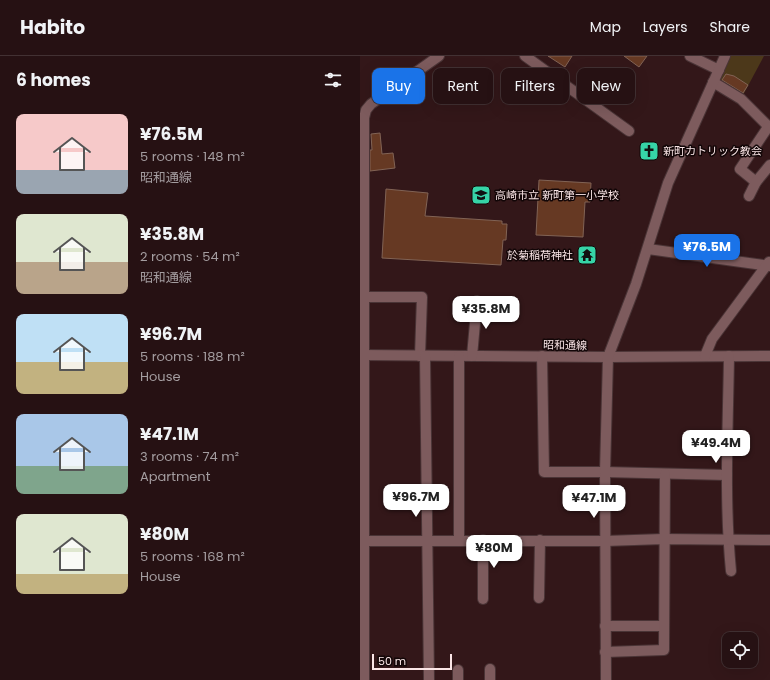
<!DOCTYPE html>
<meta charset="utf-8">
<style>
body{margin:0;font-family:Poppins,"Noto Sans JP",sans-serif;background:#321f21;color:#f1f3f6;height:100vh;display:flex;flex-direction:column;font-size:15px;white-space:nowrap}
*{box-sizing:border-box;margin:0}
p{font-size:13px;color:#a49da0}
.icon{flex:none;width:22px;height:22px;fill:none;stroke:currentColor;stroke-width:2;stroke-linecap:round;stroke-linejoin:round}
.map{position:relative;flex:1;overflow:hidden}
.details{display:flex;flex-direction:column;background:#261113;width:360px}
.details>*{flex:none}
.banner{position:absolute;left:12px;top:12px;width:338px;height:36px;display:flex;gap:8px}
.buttons{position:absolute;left:362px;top:576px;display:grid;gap:8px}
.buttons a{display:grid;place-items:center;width:36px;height:36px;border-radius:8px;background:#261113;box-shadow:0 4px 16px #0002,0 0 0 1px #423133;font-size:20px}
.scale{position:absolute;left:12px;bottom:10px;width:80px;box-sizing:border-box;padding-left:4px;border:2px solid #fae5e6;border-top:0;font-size:11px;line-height:14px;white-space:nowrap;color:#fae5e6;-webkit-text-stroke:3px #120607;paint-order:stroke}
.price{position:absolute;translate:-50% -34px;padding:0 9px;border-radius:8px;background:#fff;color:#222;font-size:13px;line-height:26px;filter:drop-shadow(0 1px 2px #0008)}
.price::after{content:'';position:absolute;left:50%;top:24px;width:12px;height:9px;margin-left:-6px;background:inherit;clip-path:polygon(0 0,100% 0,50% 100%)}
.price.current{background:#1a73e8;color:#fff}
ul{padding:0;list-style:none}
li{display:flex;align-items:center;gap:12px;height:100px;padding:0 16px}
li span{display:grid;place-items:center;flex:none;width:112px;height:80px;border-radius:8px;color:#555}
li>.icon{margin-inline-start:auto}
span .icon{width:48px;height:48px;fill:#fffc;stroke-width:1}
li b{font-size:17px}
h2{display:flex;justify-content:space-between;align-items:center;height:48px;padding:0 16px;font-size:17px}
.chip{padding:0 14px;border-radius:8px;background:#261113;box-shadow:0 4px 16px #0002,0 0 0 1px #423133;font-size:14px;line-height:36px}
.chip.current{background:#1a73e8;color:#fff}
header{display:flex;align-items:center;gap:24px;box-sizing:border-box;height:56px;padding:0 20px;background:#261113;border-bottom:1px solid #423133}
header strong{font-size:19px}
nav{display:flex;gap:22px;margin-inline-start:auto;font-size:14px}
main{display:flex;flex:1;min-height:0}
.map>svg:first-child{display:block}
.green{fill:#4c381a}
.building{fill:#663923;stroke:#816355}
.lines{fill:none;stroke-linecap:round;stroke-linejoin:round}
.minor-casing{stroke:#4a3436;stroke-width:12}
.minor{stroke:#7d5b5d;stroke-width:10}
.labels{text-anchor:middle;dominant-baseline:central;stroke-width:3;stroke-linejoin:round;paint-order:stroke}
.poi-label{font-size:11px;fill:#fae5e6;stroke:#120607;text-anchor:start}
.street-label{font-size:11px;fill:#fae5e6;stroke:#120607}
</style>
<header>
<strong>Habito</strong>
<nav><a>Map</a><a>Layers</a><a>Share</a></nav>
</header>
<main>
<section class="details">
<h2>6 homes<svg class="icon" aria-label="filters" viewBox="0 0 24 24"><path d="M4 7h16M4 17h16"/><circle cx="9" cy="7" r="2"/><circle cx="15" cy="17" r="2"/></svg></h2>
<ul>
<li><span style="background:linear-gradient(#f6c9c9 70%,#9aa5b1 0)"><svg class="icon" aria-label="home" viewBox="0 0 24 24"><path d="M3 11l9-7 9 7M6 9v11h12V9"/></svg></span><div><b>¥76.5M</b><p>5 rooms · 148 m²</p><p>昭和通線</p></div></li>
<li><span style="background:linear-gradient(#dfe7d0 60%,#b9a48a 0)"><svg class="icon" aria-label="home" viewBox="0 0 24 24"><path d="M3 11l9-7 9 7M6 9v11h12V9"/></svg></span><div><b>¥35.8M</b><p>2 rooms · 54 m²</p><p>昭和通線</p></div></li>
<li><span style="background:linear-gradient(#bfe0f5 60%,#c2b280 0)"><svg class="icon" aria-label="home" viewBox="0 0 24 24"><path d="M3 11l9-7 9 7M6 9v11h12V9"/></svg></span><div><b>¥96.7M</b><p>5 rooms · 188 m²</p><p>House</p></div></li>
<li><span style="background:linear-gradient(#a9c7e8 65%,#7fa58c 0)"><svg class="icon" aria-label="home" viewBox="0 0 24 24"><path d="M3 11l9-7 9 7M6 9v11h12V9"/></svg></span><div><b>¥47.1M</b><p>3 rooms · 74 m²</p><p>Apartment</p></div></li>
<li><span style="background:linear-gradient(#dfe7d0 75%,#c2b280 0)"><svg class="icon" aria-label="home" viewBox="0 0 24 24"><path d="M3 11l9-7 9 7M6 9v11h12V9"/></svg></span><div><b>¥80M</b><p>5 rooms · 168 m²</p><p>House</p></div></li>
</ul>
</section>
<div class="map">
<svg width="410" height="624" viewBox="0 0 410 624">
<rect width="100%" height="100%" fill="#331719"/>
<polygon class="green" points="370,0 404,0 382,41 358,26"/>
<g class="building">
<polygon points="188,0 212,0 205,11"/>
<polygon points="264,0 287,0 279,11"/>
<polygon points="366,18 374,20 388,29 383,37 362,24"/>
<polygon points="20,77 22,98 33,97 35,112 10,115 10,94 12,94 11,78"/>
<polygon points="179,124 231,127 230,146 225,146 223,181 176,179"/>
<polygon points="26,133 68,137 65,160 142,165 142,168 147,168 146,184 143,184 141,209 22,202"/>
</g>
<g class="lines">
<g class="minor-casing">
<g id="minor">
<polyline points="165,0 269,75"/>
<polyline points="330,0 359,14"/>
<polyline points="353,26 381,43 410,72"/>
<polyline points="396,126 380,113 408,71"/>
<polyline points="389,140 396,126 410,109"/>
<polyline points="288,193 410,210"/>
<polyline points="4,241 62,241 60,300"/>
<polyline points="0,299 248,301 410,300"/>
<polyline points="65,300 69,624"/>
<polyline points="112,300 117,245"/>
<polyline points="182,300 184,416 245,416 367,419"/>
<polyline points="345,300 352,283 409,206"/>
<path d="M369 300C368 371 364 443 371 515"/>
<polyline points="99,484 99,300"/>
<polyline points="0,485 245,485 303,483 410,484"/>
<polyline points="179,542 180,484"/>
<polyline points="123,543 123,484"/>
<polyline points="245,570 303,570"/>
<polyline points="245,596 304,594 305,418"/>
<polyline points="98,614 98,624"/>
<polyline points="4,624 4,62 6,54 11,48 79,0"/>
<polyline points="130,624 130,613"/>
<polyline points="246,624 245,416 248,301 276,228 308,127 365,0"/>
</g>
</g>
<use href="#minor" class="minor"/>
</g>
<defs>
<g id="church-square" transform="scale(1)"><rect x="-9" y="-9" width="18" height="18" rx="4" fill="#36d4a7" stroke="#120607"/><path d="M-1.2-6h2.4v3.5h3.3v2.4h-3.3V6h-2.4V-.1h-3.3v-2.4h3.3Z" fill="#111"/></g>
<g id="school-square" transform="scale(1)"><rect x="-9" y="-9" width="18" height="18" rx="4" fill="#36d4a7" stroke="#120607"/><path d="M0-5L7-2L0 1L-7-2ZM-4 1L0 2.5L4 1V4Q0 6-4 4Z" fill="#111"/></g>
<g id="temple-square" transform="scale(1)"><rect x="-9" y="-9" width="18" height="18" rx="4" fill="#36d4a7" stroke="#120607"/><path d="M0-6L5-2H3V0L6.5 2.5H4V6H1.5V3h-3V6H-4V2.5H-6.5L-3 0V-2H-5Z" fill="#111"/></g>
</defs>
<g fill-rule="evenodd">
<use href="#church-square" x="289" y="95"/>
<use href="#school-square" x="121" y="139"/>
<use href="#temple-square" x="227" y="199"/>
</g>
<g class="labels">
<g class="poi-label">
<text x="303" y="95">新町カトリック教会</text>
<text x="135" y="139">高崎市立 新町第一小学校</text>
<text x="213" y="199" text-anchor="end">於菊稲荷神社</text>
</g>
<g class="street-label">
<text transform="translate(205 289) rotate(1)">昭和通線</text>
</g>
</g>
</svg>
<div class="buttons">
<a><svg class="icon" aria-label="locate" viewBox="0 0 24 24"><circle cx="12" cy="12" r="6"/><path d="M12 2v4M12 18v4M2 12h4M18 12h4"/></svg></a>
</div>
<div class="scale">50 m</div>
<b class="price current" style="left:347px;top:212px">¥76.5M</b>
<b class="price" style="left:126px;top:274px">¥35.8M</b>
<b class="price" style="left:356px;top:408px">¥49.4M</b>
<b class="price" style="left:56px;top:462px">¥96.7M</b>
<b class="price" style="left:234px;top:463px">¥47.1M</b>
<b class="price" style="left:134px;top:513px">¥80M</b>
<div class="banner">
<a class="chip current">Buy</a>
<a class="chip">Rent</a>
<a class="chip">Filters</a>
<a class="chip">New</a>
</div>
</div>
</main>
